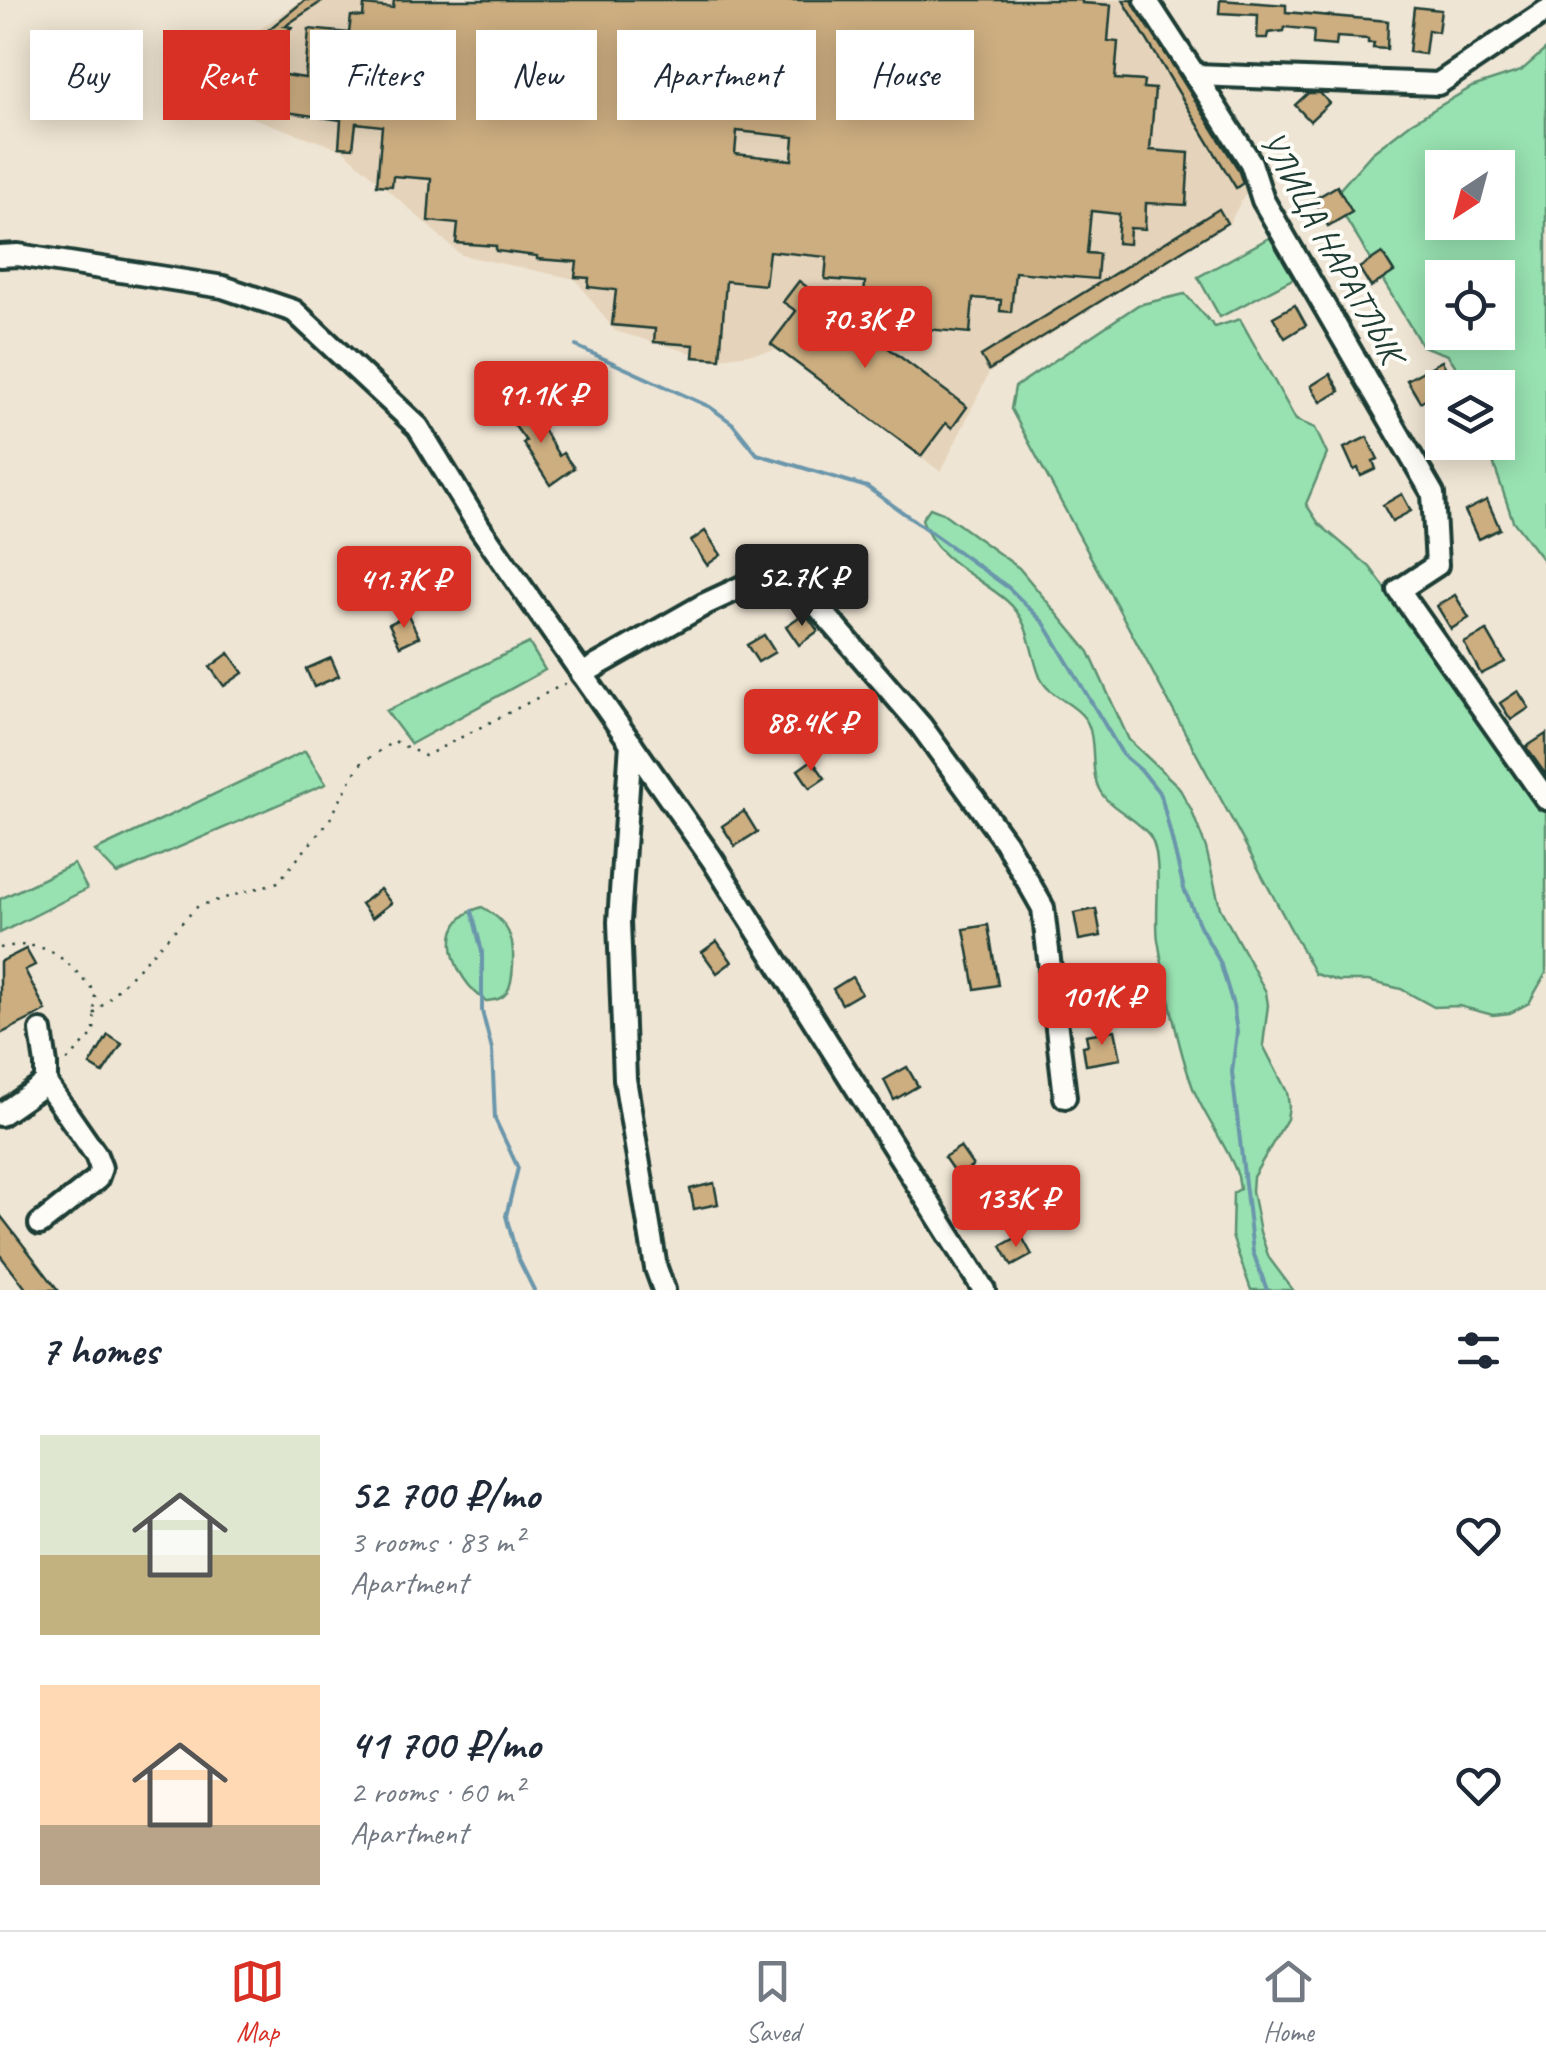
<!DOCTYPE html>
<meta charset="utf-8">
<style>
body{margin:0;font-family:Caveat,sans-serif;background:#f2f2f3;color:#1f2937;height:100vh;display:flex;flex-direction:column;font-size:38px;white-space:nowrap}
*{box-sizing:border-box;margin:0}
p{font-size:32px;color:#747a83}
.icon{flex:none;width:55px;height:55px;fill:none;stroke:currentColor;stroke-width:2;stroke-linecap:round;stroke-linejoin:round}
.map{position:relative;height:1290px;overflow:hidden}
.details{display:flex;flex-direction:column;background:#fff;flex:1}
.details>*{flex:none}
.top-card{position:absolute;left:30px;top:30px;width:1000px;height:90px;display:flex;gap:20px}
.needle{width:65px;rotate:216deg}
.fabs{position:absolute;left:1425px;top:150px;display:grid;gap:20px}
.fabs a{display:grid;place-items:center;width:90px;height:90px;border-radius:0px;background:#fff;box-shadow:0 5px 25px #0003;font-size:50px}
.price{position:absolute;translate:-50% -85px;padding:0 22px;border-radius:10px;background:#d93025;color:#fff;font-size:32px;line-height:65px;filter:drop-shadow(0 2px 5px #0008)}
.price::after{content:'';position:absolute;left:50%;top:60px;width:30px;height:22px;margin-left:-15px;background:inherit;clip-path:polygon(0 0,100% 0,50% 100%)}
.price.current{background:#222;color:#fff}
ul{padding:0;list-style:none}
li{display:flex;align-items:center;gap:30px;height:250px;padding:0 40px}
li span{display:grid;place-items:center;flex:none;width:280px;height:200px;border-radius:0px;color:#555}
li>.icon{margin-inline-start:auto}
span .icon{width:120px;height:120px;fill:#fffc;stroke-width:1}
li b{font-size:42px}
h2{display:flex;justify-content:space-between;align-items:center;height:120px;padding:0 40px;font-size:42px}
.tag{padding:0 35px;border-radius:0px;background:#fff;box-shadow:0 5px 25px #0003;font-size:35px;line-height:90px}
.tag.current{background:#d93025;color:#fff}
.menu{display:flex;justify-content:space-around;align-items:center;height:140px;border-top:2px solid #e0e1e3;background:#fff;font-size:28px;color:#747a83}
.menu a{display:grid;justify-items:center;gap:5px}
.menu .current{color:#d93025}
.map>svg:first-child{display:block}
.built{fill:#e5d4bb}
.green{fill:#98e2b1;stroke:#5c9072;stroke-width:2.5;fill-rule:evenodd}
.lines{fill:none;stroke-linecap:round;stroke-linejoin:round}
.stream{stroke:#6b96ab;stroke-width:4}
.building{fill:#cdae81;stroke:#1f3d34;stroke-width:2.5;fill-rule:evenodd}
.minor-casing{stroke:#1f3d34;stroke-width:28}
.path{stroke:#1f3d34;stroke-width:2.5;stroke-dasharray:2.5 8;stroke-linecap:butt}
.minor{stroke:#fdfcf7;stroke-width:20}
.labels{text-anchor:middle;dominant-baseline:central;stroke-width:8;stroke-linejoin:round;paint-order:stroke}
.street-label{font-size:35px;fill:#1f3d34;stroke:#fdfcf7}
</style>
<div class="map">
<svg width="1546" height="1290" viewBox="0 0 1546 1290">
<rect width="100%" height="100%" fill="#efe5d4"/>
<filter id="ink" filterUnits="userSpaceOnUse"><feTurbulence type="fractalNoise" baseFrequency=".01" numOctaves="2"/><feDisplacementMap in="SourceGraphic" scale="20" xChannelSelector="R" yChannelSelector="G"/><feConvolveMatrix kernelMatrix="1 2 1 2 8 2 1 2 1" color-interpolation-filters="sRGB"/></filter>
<g filter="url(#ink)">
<polygon class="built" points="302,0 1139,0 1251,183 1230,222 989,373 941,472 779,350 712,359 615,331 575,279 461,255 343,150 230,110 208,65"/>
<g class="green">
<path d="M1546 49V564L1513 521 1487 444 1498 442V388L1470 387 1448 355 1422 346 1333 197 1372 153 1411 123 1472 87 1521 71ZM1442 168H1498V222H1442ZM1442 278H1498V332H1442Z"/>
<polygon points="1278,233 1300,275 1220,317 1198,277"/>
<polygon points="1185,294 1215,327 1240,319 1296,420 1315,428 1327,454 1306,504 1319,524 1370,567 1546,808 1546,973 1529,1003 1510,1013 1493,1015 1459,1006 1434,1007 1401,989 1368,981 1338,981 1315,974 1011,409 1015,387 1138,305"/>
<path d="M930 508 943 513 1019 568 1089 652 1129 740 1178 786 1191 809 1206 848 1220 908 1266 992 1268 1005 1263 1045 1287 1092 1289 1106 1287 1119 1253 1177 1252 1191 1260 1232 1269 1258 1293 1290H1251L1232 1236 1233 1193 1240 1189 1238 1176C1227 1145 1205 1118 1193 1088 1178 1047 1165 984 1158 940 1154 911 1164 857 1150 836 1137 818 1110 809 1100 791 1089 771 1097 744 1088 724 1078 703 1049 698 1040 677 1029 650 1031 622 1007 601 978 576 934 560 922 519Z"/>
<polygon points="529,643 545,670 411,744 386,711"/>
<polygon points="305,751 326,784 117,874 95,851"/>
<polygon points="74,864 87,889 0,933 0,899"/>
<path d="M482 907C494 914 505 922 510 936 515 948 514 981 507 992 502 1000 494 1000 486 1001 453 979 431 921 482 907Z"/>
</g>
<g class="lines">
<g class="stream">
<polyline points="576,346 710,407 732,423 757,454 867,487 1009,588 1044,623 1123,755 1143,772 1161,795 1184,889 1200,926 1220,962 1233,1005 1237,1032 1232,1072 1253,1252 1267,1290"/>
<polyline points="472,911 482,952 482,1011 492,1050 495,1119 518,1168 506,1216 517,1256 534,1290"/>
</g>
</g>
<g class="building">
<polygon points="305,0 324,0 285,26 292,27 240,71 231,60"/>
<path d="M394 0H1082V3L1111 5 1108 41 1118 42 1115 79 1144 81 1143 88 1155 89 1150 150 1189 153 1186 205 1146 203 1145 229 1130 228 1129 244 1117 243 1119 214 1091 211 1087 253 1099 254 1097 279 1015 272 1011 312 1000 311 1001 300 973 298 970 333 927 329 926 340 898 337 902 302 864 299 865 282 825 279 827 257 769 251 765 285 726 281 720 359 693 357 694 345 654 342 655 329 612 325 616 290 588 287 589 278 575 277 577 262 537 259V256L496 251V246L456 243 458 224 428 221 431 179 393 176 392 186 377 185 382 126 356 123 353 148 339 147 341 120 259 108 265 72 305 78 309 29 349 33 351 16 363 17 364 5 393 8ZM737 131 794 137 792 160 735 154Z"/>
<polygon points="1123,0 1132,0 1238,169 1243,183 1236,188"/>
<polygon points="1220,0 1286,5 1286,12 1388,21 1387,49 1373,48 1374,43 1368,43 1368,39 1337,37 1336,46 1313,44 1314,30 1285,27 1284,31 1268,33 1267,38 1257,38 1258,15 1219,13"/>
<polygon points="1414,7 1441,10 1438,32 1428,30 1425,54 1409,52"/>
<polygon points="1308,93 1320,93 1329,103 1310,121 1295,105"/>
<polygon points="1337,186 1352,212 1328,226 1313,200"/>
<polygon points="1219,209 1227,223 989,370 981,356"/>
<polygon points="1382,253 1394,272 1371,287 1359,268"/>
<polygon points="799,281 967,407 952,428 946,423 921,456 771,344 796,311 783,302"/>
<polygon points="1295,305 1306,325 1285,338 1273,317"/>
<polygon points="1442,361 1454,383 1420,402 1407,380"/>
<polygon points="1330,374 1340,391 1321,402 1311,386"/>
<polygon points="528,404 559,456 563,453 574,468 550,485 523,443 526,441 509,418"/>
<polygon points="1367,437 1378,459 1373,461 1376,469 1361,476 1358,468 1354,470 1344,448"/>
<polygon points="1402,494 1411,511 1392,521 1383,505"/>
<polygon points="1487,500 1500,529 1478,539 1465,511"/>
<polygon points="705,531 721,555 707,565 691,541"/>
<polygon points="1455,595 1469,618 1451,629 1437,606"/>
<polygon points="805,613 818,631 799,645 786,626"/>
<polygon points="408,615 419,637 400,646 389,624"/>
<polygon points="1487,631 1505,662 1481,674 1464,643"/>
<polygon points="764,635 775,652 758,662 747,645"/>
<polygon points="229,653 243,673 224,686 210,667"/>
<polygon points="331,658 339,676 314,687 306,669"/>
<polygon points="1518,691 1529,708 1511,720 1500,703"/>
<polygon points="1546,734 1546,775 1526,747"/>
<polygon points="812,760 825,778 810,788 798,770"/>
<polygon points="744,811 757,832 735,846 722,826"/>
<polygon points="380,889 391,903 372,918 361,904"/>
<polygon points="1096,909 1101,936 1079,940 1074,913"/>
<polygon points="988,925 998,985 975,989 964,929"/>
<polygon points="717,941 732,962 717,973 702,952"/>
<polygon points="26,949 35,965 25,970 46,1011 0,1034 0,962"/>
<polygon points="852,977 861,993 842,1004 833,989"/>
<polygon points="1115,1030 1121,1059 1086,1065 1083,1046 1088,1045 1086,1035"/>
<polygon points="108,1035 122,1044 103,1073 90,1065"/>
<polygon points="907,1067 918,1086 894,1100 884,1080"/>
<polygon points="960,1147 973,1166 957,1176 944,1157"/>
<polygon points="714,1183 718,1204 694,1209 690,1189"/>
<polygon points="0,1215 58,1290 27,1290 0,1255"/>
<polygon points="1021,1235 1032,1255 1012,1266 1001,1246"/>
</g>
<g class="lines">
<g class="minor-casing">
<g id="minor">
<polyline points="1146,0 1195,75 1438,84 1546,11"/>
<polyline points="1195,75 1251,163 1263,200 1433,494 1437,565 1399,590 1546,799"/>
<polyline points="0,256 18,255 223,287 294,311 418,427 480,528 712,859 984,1290"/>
<polyline points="582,674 705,604 770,574 815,603 921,726 1006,843 1043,908 1065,1097"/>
<polyline points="631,743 619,922 625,1079 656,1268 664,1290"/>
<polyline points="0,1115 46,1083"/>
<polyline points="40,1224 97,1179 101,1168 96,1155 46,1083 46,1064 41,1031"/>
</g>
</g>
<g class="path">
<path d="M0 948C48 937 66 960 95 992L94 1033 64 1064"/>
<polyline points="94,1014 198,906 278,882 329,821 359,765 394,741 425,756 568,682"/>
</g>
<use href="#minor" class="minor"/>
</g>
</g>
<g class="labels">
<g class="street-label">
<text transform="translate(1332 247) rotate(61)">УЛИЦА НАРАТЛЫК</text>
</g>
</g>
</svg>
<div class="fabs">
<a><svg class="needle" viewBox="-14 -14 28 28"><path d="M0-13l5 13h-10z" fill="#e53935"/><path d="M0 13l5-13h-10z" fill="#747a83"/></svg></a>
<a><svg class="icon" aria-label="locate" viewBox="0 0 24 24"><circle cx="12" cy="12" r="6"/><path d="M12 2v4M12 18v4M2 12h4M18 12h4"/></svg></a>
<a><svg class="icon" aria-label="layers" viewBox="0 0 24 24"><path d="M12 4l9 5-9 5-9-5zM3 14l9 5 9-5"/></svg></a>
</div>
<b class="price" style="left:865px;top:371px">70.3K ₽</b>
<b class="price" style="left:541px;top:446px">91.1K ₽</b>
<b class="price current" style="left:802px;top:629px">52.7K ₽</b>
<b class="price" style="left:404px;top:631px">41.7K ₽</b>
<b class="price" style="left:811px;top:774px">88.4K ₽</b>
<b class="price" style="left:1102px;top:1048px">101K ₽</b>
<b class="price" style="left:1016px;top:1250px">133K ₽</b>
<div class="top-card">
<a class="tag">Buy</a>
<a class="tag current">Rent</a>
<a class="tag">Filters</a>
<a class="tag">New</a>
<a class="tag">Apartment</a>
<a class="tag">House</a>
</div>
</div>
<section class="details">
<h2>7 homes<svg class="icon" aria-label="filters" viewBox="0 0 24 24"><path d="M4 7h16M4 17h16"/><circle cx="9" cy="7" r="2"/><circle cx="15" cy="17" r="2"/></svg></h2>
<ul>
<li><span style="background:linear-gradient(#dfe7d0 60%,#c2b280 0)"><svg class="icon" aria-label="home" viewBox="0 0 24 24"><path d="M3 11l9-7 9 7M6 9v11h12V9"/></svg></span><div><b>52 700 ₽/mo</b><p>3 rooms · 83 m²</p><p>Apartment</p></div><svg class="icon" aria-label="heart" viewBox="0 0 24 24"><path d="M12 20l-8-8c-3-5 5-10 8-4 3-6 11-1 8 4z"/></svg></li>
<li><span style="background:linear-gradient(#ffd9b3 70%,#b9a48a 0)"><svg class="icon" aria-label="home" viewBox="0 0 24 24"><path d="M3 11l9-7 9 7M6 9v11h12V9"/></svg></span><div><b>41 700 ₽/mo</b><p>2 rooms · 60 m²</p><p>Apartment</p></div><svg class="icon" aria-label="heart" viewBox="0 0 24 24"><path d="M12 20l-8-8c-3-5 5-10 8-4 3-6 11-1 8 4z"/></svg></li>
</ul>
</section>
<nav class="menu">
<a class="current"><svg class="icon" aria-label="map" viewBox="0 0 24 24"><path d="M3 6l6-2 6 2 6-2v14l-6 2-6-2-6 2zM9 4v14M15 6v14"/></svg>Map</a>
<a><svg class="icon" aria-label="saved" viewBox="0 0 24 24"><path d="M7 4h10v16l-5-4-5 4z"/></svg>Saved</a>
<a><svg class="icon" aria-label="home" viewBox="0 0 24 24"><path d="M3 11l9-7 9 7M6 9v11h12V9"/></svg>Home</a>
</nav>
